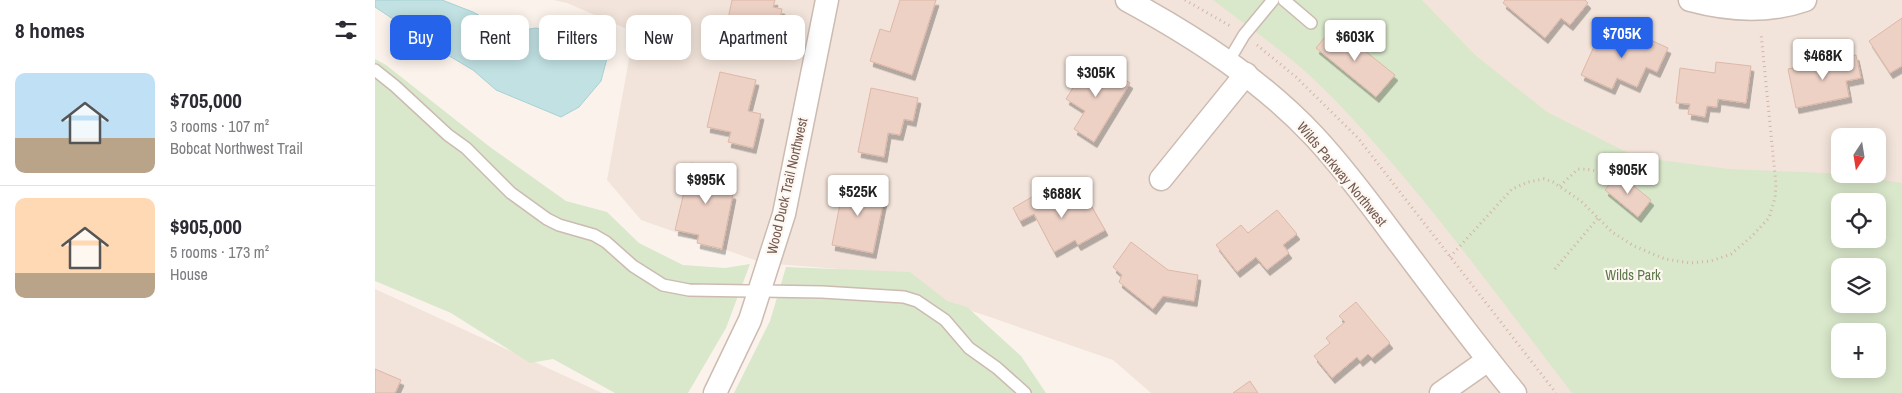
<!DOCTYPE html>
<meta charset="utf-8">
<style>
body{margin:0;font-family:"Archivo Narrow",sans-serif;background:#f2f2f3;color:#2b2b33;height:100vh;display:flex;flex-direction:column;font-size:19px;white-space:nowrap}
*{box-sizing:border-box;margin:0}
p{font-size:16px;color:#7c7c81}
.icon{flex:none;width:28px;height:28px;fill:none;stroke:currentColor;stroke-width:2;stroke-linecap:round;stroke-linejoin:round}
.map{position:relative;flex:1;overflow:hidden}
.sheet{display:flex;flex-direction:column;background:#fff;width:375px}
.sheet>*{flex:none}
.hud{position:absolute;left:15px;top:15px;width:475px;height:45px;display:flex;gap:10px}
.needle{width:32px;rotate:192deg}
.tools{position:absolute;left:1456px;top:128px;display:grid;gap:10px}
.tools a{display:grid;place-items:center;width:55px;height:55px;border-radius:10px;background:#fff;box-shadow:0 2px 12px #0003;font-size:25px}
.price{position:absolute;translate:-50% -42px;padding:0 11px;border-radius:5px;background:#fff;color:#222;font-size:16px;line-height:32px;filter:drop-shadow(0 1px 2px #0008)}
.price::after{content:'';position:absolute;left:50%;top:30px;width:15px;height:11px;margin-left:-8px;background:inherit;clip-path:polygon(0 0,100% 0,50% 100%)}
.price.active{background:#2563eb;color:#fff}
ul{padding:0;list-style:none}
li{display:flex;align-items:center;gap:15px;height:125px;padding:0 15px}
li+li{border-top:1px solid #e1e1e2}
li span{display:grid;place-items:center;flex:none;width:140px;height:100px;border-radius:10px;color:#555}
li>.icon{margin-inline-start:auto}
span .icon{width:60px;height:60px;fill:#fffc;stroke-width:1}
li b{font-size:21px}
h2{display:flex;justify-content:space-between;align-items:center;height:60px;padding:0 15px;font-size:21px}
.chip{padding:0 18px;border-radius:10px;background:#fff;box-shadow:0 2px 12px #0003;font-size:18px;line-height:45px}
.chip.active{background:#2563eb;color:#fff}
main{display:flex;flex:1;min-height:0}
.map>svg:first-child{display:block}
.residential{fill:#f2e4da;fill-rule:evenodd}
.green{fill:#d9e7ca;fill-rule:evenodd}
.water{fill:#c1e1e3;stroke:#a8d1d3}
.building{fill:#edd1c5;stroke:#deb7a7;filter:url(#shadow)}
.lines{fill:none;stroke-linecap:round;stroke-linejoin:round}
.lane-casing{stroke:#ccbbb1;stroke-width:14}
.street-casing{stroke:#ccbbb1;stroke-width:25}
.path{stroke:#d2b4a8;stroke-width:3;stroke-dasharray:1 4;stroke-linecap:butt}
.lane{stroke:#fff;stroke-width:11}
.street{stroke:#fff;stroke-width:22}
.labels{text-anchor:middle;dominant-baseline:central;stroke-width:4.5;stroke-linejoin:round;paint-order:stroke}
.street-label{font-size:14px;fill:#735950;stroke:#fdf7f1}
.park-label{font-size:14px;fill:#5c7849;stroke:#fdf7f1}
</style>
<main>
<section class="sheet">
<h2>8 homes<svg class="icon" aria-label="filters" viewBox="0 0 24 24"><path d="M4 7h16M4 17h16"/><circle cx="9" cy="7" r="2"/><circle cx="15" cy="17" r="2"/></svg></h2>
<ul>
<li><span style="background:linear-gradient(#bfe0f5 65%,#b9a48a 0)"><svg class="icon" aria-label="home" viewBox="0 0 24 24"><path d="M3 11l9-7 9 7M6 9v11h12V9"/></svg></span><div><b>$705,000</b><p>3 rooms · 107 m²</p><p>Bobcat Northwest Trail</p></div></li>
<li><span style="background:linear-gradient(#ffd9b3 75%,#b9a48a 0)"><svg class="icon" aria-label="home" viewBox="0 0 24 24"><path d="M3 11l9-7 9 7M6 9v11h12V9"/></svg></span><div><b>$905,000</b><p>5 rooms · 173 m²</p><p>House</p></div></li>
</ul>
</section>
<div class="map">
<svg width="1527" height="393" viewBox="0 0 1527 393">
<defs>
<filter id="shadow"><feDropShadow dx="3" dy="5.5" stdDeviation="0" flood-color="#0004"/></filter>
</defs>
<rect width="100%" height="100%" fill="#fbf3eb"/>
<g class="residential">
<path d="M179 0H1527V393H776L738 360 609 315 463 269 388 263 266 220 232 180 259 32 192 3ZM1465 136H1502V174H1465ZM1465 201H1502V239H1465ZM1465 266H1502V304H1465ZM1465 331H1502V369H1465Z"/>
<polygon points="0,289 42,308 227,393 0,393"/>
</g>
<g class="green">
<path d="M838 0H1047L1100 55 1172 112 1261 157 1354 169 1471 174 1527 183V393H1197C1120 293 1046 189 958 98 923 61 879 31 838 0ZM1465 201H1502V239H1465ZM1465 266H1502V304H1465ZM1465 331H1502V369H1465Z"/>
<polygon points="0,59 11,65 115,147 191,201 232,212 264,243 308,265 350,268 375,264 351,328 313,393 240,393 178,359 155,363 76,313 0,281"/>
<polygon points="411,267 535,272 572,301 592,307 646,356 671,393 359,393 395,321"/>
</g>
<polygon class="water" points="0,0 67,0 98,12 122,25 143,31 161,28 202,40 236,43 226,81 204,107 186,117 121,90 98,70 66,51 0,7"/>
<g class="building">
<polygon points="357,0 400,0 398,7 407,9 400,42 370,36 373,24 353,19"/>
<polygon points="525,0 561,0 537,75 495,61 505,29 515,32"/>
<polygon points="1130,0 1210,0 1213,3 1195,25 1186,18 1170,38 1128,3"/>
<polygon points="1527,18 1527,66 1515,73 1494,41"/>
<polygon points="959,26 1020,75 1001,97 941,48"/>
<polygon points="1227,29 1256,42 1260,33 1293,48 1282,72 1271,67 1262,87 1242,78 1237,89 1206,75"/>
<polygon points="1481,55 1486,78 1471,81 1474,97 1421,108 1413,69"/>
<polygon points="716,59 755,83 719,142 699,129 710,111 691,99"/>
<polygon points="1341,62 1376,66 1371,103 1343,99 1342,107 1332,106 1330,117 1313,114 1315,104 1301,103 1305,68 1340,73"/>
<polygon points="345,72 381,80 373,111 386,114 378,148 353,142 356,132 332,127"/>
<polygon points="496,88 543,98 538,121 529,119 525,135 513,133 509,157 483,152"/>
<polygon points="316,163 356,172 351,192 358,194 347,249 322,243 324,235 300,230"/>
<polygon points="1243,173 1276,200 1263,217 1230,190"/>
<polygon points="470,178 495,183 494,190 510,194 498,253 457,245"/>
<polygon points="674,187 686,208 710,195 730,230 703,245 700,240 679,252 659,214 645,221 638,208"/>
<polygon points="902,210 922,234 908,245 914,253 892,270 881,257 862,272 841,245 866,225 873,233"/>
<polygon points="756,242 793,270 823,275 819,301 788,296 778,309 744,282 747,275 738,267"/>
<polygon points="981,302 1015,343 997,358 993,354 985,361 982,357 957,378 939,356 955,343 951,338 970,322 964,316"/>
<polygon points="0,369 26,380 20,393 0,393"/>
<polygon points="875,381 883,393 858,393"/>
</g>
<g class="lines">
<g class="lane-casing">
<g id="lane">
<polyline points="909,0 936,23"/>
<polyline points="853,62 869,35 898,0"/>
<polyline points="0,70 20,86 73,135 91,148 136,193 172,219 184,225 219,235 231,242 258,266 288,285 314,290 447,292 529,297 542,301 570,320 594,348 622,368 650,393"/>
</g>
</g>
<g class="street-casing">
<g id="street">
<path d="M752 0C820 37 885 79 939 136 968 167 994 202 1019 236 1059 289 1098 342 1140 393"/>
<path d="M1315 0C1352 10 1393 13 1430 0"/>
<polyline points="786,179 871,74"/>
<polyline points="340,393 375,320 409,214 452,0"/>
<polyline points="1066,393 1113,360"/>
</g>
</g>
<g class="path">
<polyline points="810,0 857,27"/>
<polyline points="882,45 921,77 983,138 1181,393"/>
<path d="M1185 186 1203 169C1217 169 1226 171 1237 181"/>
<polyline points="1075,257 1137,189 1153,182 1169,179 1178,182 1206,201 1237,232 1259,246 1290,259 1315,263 1336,261 1356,254 1376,237 1394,218 1400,198 1401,185 1386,33"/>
<polyline points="1180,269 1223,218"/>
</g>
<use href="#lane" class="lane"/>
<use href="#street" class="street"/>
</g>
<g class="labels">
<g class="street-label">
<text transform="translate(967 174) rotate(50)">Wilds Parkway Northwest</text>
<text transform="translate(412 186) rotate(-77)">Wood Duck Trail Northwest</text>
</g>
<g class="park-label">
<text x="1258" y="275">Wilds Park</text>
</g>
</g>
</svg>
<div class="tools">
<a><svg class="needle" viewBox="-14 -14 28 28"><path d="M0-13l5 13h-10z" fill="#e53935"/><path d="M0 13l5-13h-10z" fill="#7c7c81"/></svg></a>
<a><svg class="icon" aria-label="locate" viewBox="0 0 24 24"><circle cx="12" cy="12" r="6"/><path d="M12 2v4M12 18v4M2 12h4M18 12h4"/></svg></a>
<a><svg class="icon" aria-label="layers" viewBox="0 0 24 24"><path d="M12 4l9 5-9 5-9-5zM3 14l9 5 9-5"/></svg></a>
<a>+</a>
</div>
<b class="price active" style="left:1247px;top:59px">$705K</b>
<b class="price" style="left:980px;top:62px">$603K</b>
<b class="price" style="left:1448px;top:81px">$468K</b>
<b class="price" style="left:721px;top:98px">$305K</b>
<b class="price" style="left:1253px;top:195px">$905K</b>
<b class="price" style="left:331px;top:205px">$995K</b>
<b class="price" style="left:483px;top:217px">$525K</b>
<b class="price" style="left:687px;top:219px">$688K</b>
<div class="hud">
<a class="chip active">Buy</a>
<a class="chip">Rent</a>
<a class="chip">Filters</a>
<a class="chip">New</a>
<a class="chip">Apartment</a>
</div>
</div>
</main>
